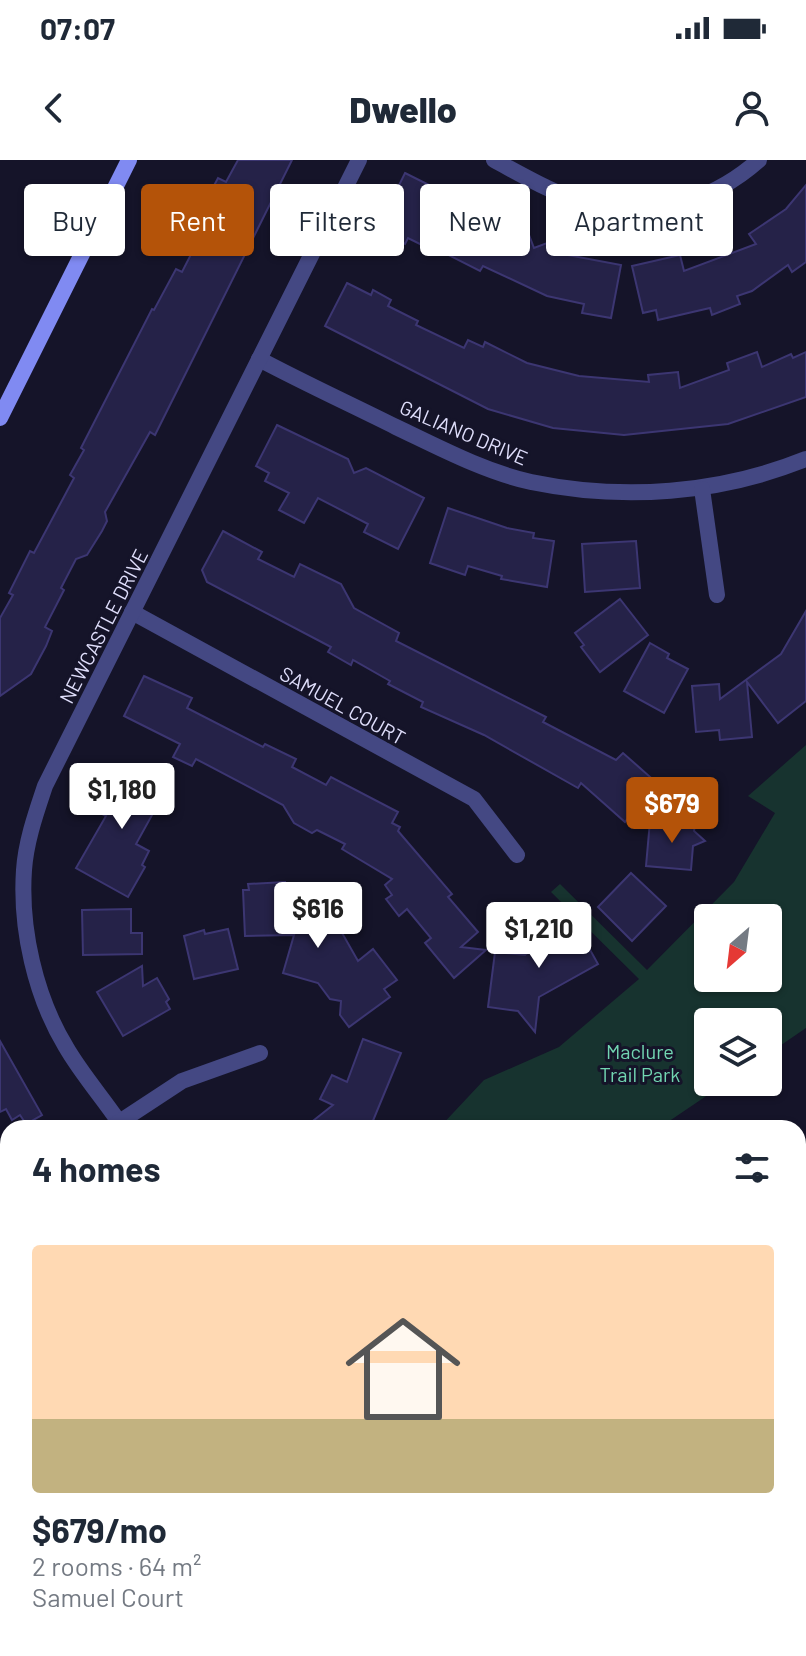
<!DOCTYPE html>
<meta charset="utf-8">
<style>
body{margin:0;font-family:Barlow,sans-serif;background:#f6f6f7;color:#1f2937;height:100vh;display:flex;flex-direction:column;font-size:30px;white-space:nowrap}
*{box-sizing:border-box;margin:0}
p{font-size:26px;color:#747a83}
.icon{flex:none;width:44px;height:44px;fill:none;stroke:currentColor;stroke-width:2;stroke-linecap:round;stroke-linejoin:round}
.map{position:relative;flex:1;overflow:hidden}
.sheet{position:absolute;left:0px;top:960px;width:806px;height:536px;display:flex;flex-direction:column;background:#fff;border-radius:24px 24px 0 0;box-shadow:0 2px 6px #0004}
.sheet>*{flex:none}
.guide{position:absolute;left:24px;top:24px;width:758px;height:72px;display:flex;gap:16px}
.needle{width:52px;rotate:208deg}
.controls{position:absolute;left:694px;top:744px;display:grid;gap:16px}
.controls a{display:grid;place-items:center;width:88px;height:88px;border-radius:8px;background:#fff;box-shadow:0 2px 6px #0004;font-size:40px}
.price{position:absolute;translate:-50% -68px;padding:0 18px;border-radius:8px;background:#fff;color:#222;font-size:26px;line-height:52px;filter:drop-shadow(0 2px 4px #0008)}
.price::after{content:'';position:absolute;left:50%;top:48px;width:24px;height:18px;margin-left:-12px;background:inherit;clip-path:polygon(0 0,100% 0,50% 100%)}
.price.selected{background:#b45309;color:#fff}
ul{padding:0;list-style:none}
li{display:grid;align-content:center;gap:16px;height:424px;padding:0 32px}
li+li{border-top:2px solid #e0e1e3}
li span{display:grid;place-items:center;height:248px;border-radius:8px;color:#555}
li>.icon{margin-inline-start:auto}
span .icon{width:144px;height:144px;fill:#fffc;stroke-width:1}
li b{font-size:34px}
h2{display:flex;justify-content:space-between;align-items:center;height:96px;padding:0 32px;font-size:34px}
.pill{padding:0 28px;border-radius:8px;background:#fff;box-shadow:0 2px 6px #0004;font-size:28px;line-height:72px}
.pill.selected{background:#b45309;color:#fff}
.status{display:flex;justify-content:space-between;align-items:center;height:56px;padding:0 40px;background:#fff;direction:ltr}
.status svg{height:22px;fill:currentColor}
header{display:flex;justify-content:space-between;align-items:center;height:104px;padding:0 32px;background:#fff;font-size:36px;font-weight:800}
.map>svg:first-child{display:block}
.green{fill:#17332f;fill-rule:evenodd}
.building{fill:#252248;stroke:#3c3672;stroke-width:2}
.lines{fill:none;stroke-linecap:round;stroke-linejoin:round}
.minor{stroke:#444883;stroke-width:16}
.secondary{stroke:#808af2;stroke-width:16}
.labels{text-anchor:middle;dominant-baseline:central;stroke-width:6;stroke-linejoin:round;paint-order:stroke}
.street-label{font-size:20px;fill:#e0dffc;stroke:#151429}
.park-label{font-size:20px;fill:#72d6b2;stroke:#151429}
</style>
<div class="status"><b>07:07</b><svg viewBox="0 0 49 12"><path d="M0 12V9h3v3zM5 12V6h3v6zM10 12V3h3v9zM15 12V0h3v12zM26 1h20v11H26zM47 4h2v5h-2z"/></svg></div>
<header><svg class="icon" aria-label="back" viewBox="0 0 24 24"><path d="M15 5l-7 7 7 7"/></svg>Dwello<svg class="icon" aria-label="person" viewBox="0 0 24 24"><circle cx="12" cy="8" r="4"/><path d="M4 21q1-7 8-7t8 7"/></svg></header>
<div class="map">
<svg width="806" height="1496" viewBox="0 0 806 1496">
<rect width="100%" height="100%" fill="#151429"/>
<g class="green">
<path d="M806 585V868L768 894V862H708V922H727L659 968H439L484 920 559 887 639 819 551 732 560 724 647 810 734 722 775 653 748 636ZM708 758H768V818H708Z"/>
<polygon points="8,1052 8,1324 0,1302 0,1055"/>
<polygon points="164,1488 765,1488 774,1496 130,1496"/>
</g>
<g class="building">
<polygon points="238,0 292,0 155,275 150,272 105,352 107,361 102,371 87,395 76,399 61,428 64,430 45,467 52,471 46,486 31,514 0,536 0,458 13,435 9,433 30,391 34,393 74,318 70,315 84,290 81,288 152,149 154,150 176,109 182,112 205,67 209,56 200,52 218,18 226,22"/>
<polygon points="405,13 529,75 534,88 547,83 555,88 557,93 621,105 611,158 582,153 584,144 547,136 483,106 480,111 423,82 422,85 408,78 405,84 377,70"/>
<polygon points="806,25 806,102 792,112 788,105 752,131 737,136 740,144 712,155 710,148 658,160 656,150 643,153 632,106 680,95 684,111 756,84 749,74 786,49"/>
<polygon points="347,123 371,135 373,130 391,140 388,146 418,161 416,165 464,188 468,180 483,187 485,182 527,203 579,216 649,222 648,215 678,212 680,228 729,210 727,203 757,192 762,207 791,194 793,198 806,192 806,237 728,264 624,275 553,268 488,249 325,166"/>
<polygon points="277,265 348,299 354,313 366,308 424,338 398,389 364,372 368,364 318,338 304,363 279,350 289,333 265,321 269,313 256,306"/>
<polygon points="448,348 507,368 534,373 533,378 554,381 547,427 501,419 502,416 468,406 465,415 430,403"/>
<polygon points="223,371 262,392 258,399 294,417 300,404 341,424 354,448 399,473 396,481 546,557 543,562 616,600 623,593 658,624 625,662 581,623 578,628 484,575 421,547 423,542 388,524 390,521 353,500 351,505 328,492 331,487 207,422 202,410"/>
<polygon points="636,381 640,428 585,432 582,384"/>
<polygon points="620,439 648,475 600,512 581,487 584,485 575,473"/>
<polygon points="806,451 806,541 778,563 747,522 752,577 720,580 719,570 696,572 692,526 719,524 720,539 781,494"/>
<polygon points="650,483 669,494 667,498 688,509 664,553 624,531"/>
<polygon points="144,516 192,538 187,548 263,587 265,584 296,599 292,607 326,625 331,617 398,652 392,663 400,667 398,671 452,734 448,737 478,772 461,787 486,790 454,818 425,783 431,778 407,749 399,756 386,739 392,735 385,725 392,719 342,689 345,684 317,670 312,673 294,663 283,645 196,599 192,606 173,597 180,584 124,556"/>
<polygon points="127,605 167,628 136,684 149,691 142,705 145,707 128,737 76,708 106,656 95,650 111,621 116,624"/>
<polygon points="650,661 695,665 694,671 705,681 693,686 691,710 646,706"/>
<polygon points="631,713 666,746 632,781 598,747"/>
<polygon points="285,722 286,739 328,751 326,761 337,764 358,801 373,789 397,820 384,829 390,837 349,867 340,855 341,841 330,839 318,823 283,813 294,775 245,776 243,730 249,730 248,724"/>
<polygon points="131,749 131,773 142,773 142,794 83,795 82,750"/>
<polygon points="570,754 598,804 539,837 535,872 518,851 488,847 495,792 525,795 553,772 549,766"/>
<polygon points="228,769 238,809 194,819 184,776 204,770 205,774"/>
<polygon points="142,806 143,826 157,818 169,839 166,842 170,849 123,876 97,832"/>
<polygon points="363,879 401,893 370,968 304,968 333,945 320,939 332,915 347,922"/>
<polygon points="0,881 42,955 26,964 20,955 12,960 6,949 0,952"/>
</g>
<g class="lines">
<g class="minor">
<path d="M494 0C524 16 556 35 588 44 649 61 713 41 759 0"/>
<path d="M259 199C304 223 350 244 396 267 438 287 485 312 531 322 623 341 719 334 806 299"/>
<polyline points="702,329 717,435"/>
<polyline points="132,452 474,639 517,695"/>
<path d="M119 962C102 937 81 913 66 887 35 836 20 768 24 710 26 681 36 653 45 626L359 0"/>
<polyline points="112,967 182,921 260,893"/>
<polyline points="0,1030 8,1027"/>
</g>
<g class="secondary">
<polyline points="0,258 129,0"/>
<polyline points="0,1401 8,1423"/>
<polyline points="32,1488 35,1496"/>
</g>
</g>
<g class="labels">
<g class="street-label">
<text transform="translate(464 272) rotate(23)">GALIANO DRIVE</text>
<text transform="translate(103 466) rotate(-63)">NEWCASTLE DRIVE</text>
<text transform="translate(343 545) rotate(29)">SAMUEL COURT</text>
</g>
<g class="park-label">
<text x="640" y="891">Maclure<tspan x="640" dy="23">Trail Park</tspan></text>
</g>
</g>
</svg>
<div class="controls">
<a><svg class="needle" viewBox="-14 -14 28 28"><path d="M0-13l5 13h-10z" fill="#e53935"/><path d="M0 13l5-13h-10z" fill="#747a83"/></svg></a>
<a><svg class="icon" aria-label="layers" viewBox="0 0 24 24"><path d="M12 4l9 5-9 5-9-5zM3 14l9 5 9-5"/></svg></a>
</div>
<b class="price" style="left:122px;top:671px">$1,180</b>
<b class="price selected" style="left:672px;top:685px">$679</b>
<b class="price" style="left:318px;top:790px">$616</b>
<b class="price" style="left:539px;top:810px">$1,210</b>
<div class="guide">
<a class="pill">Buy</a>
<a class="pill selected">Rent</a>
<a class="pill">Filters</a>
<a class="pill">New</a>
<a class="pill">Apartment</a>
</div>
<section class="sheet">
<h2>4 homes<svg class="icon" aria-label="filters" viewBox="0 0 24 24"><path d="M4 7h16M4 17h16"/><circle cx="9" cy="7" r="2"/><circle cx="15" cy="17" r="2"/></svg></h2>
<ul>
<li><span style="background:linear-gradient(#ffd9b3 70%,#c2b280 0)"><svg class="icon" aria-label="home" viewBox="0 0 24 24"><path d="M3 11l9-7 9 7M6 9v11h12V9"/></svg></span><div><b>$679/mo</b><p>2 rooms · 64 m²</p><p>Samuel Court</p></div></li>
</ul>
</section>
</div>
